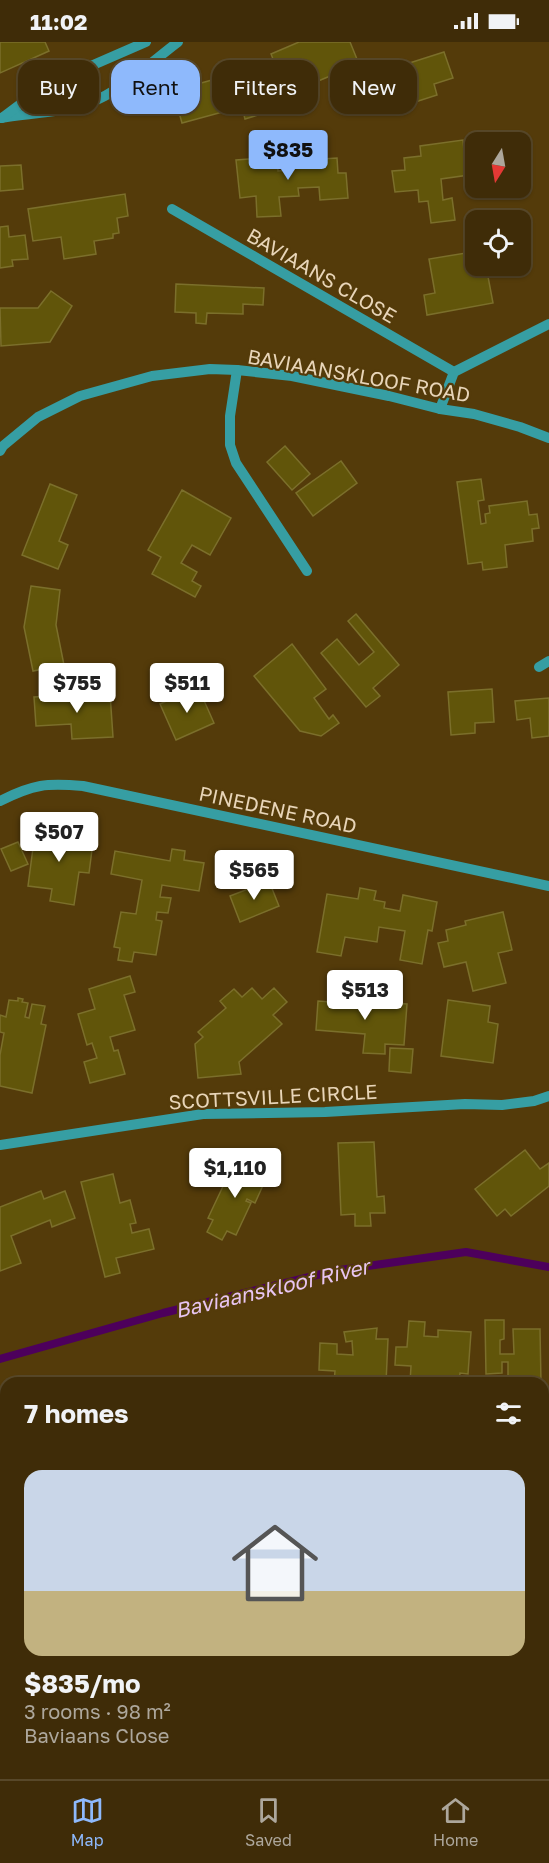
<!DOCTYPE html>
<meta charset="utf-8">
<style>
body{margin:0;font-family:"Golos Text",sans-serif;background:#4a3816;color:#f1f3f6;height:100vh;display:flex;flex-direction:column;font-size:22px;white-space:nowrap}
*{box-sizing:border-box;margin:0}
p{font-size:20px;color:#ada79c}
.icon{flex:none;width:33px;height:33px;fill:none;stroke:currentColor;stroke-width:2;stroke-linecap:round;stroke-linejoin:round}
.map{position:relative;flex:1;overflow:hidden}
.details{position:absolute;left:0px;top:1335px;width:549px;height:402px;display:flex;flex-direction:column;background:#3f2c08;border-radius:18px 18px 0 0;box-shadow:0 2px 4px #0004,0 0 0 2px #584829}
.details>*{flex:none}
.top-card{position:absolute;left:18px;top:18px;width:513px;height:54px;display:flex;gap:12px}
.needle{width:39px;rotate:191deg}
.tools{position:absolute;left:465px;top:90px;display:grid;gap:12px}
.tools a{display:grid;place-items:center;width:66px;height:66px;border-radius:12px;background:#3f2c08;box-shadow:0 2px 4px #0004,0 0 0 2px #584829;font-size:30px}
.price{position:absolute;translate:-50% -51px;padding:0 14px;border-radius:6px;background:#fff;color:#222;font-size:20px;line-height:39px;filter:drop-shadow(0 2px 3px #0008)}
.price::after{content:'';position:absolute;left:50%;top:36px;width:18px;height:14px;margin-left:-9px;background:inherit;clip-path:polygon(0 0,100% 0,50% 100%)}
.price.current{background:#8eb9fc;color:#111}
ul{padding:0;list-style:none}
li{display:grid;align-content:center;gap:12px;height:318px;padding:0 24px}
li+li{border-top:2px solid #584829}
li span{display:grid;place-items:center;height:186px;border-radius:18px;color:#555}
li>.icon{margin-inline-start:auto}
span .icon{width:108px;height:108px;fill:#fffc;stroke-width:1}
li b{font-size:26px}
h2{display:flex;justify-content:space-between;align-items:center;height:72px;padding:0 24px;font-size:26px}
.tag{padding:0 21px;border-radius:18px;background:#3f2c08;box-shadow:0 2px 4px #0004,0 0 0 2px #584829;font-size:21px;line-height:54px}
.tag.current{background:#8eb9fc;color:#111}
.status{display:flex;justify-content:space-between;align-items:center;height:42px;padding:0 30px;background:#3f2c08;direction:ltr}
.status svg{height:16px;fill:currentColor}
.tab-bar{display:flex;justify-content:space-around;align-items:center;height:84px;border-top:2px solid #584829;background:#3f2c08;font-size:16px;color:#ada79c}
.tab-bar a{display:grid;justify-items:center;gap:3px}
.tab-bar .current{color:#8eb9fc}
.map>svg:first-child{display:block}
.lines{fill:none;stroke-linecap:round;stroke-linejoin:round}
.stream{stroke:#4d005c;stroke-width:8}
.building{fill:#61550a;stroke:#7b6f2b;stroke-width:1.5}
.minor{stroke:#369ea3;stroke-width:10}
.labels{text-anchor:middle;dominant-baseline:central;stroke-width:4.5;stroke-linejoin:round;paint-order:stroke}
.street-label{font-size:20px;fill:#e8d5b8;stroke:#543b0a}
.water-label{font-size:21px;font-style:italic;fill:#e8c5f1;stroke:#543b0a}
</style>
<div class="status"><b>11:02</b><svg viewBox="0 0 49 12"><path d="M0 12V9h3v3zM5 12V6h3v6zM10 12V3h3v9zM15 12V0h3v12zM26 1h20v11H26zM47 4h2v5h-2z"/></svg></div>
<div class="map">
<svg width="549" height="1737" viewBox="0 0 549 1737">
<rect width="100%" height="100%" fill="#543b0a"/>
<g class="lines">
<polyline class="stream" points="0,1317 163,1271 333,1229 466,1210 549,1225"/>
</g>
<g class="building">
<polygon points="0,0 45,0 49,9 0,31"/>
<polygon points="299,0 350,0 359,22 287,52 271,12"/>
<polygon points="444,10 453,36 434,42 437,53 412,61 400,24"/>
<polygon points="245,23 258,73 245,77 239,53 227,56 230,68 182,81 175,56 185,53 183,46 212,38 213,42 222,40 219,30"/>
<polygon points="463,98 464,109 476,107 476,132 441,137 443,158 452,156 455,178 431,181 428,159 419,160 418,148 395,150 392,129 405,128 404,116 421,114 420,104"/>
<polygon points="277,115 278,129 291,128 290,119 337,116 338,131 346,131 348,156 320,158 319,145 298,146 299,154 279,155 281,174 257,175 256,154 240,156 236,118"/>
<polygon points="21,123 23,147 0,149 0,124"/>
<polygon points="125,152 128,174 117,176 119,191 113,192 113,196 94,199 96,212 64,217 61,195 33,199 28,167"/>
<polygon points="8,184 9,195 25,193 28,217 12,218 13,224 0,226 0,185"/>
<polygon points="472,210 473,216 476,216 476,224 486,224 493,261 427,273 424,253 435,251 429,217"/>
<polygon points="176,242 264,246 263,263 243,262 243,272 207,271 206,282 196,281 196,271 175,270"/>
<polygon points="51,249 72,264 50,300 1,304 0,266 38,266"/>
<polygon points="285,404 310,432 292,448 267,420"/>
<polygon points="341,419 357,441 313,474 296,451"/>
<polygon points="481,437 484,458 478,459 481,482 486,481 485,472 490,471 489,464 527,459 529,473 537,472 539,486 532,487 533,499 505,503 507,525 483,528 482,520 468,522 457,440"/>
<polygon points="50,442 77,453 59,499 68,503 58,527 22,513"/>
<polygon points="182,448 231,476 210,513 192,503 181,521 197,530 192,539 201,544 195,555 152,532 161,515 148,508"/>
<polygon points="31,544 60,548 56,583 64,623 33,629 24,585"/>
<polygon points="356,572 399,623 373,646 380,654 366,665 321,611 337,597 359,623 374,610 348,579"/>
<polygon points="292,602 326,647 314,656 329,677 333,673 339,681 321,694 300,689 254,634"/>
<polygon points="198,645 214,681 176,698 160,662"/>
<polygon points="492,647 494,680 475,681 475,691 451,693 448,650"/>
<polygon points="110,651 113,695 72,697 71,682 36,684 34,655"/>
<polygon points="549,656 549,694 532,696 530,676 517,678 515,659"/>
<polygon points="36,783 64,786 62,796 93,800 89,831 79,830 74,863 50,859 52,847 28,844"/>
<polygon points="18,800 28,822 11,829 1,807"/>
<polygon points="172,807 185,809 184,818 204,821 199,849 162,843 160,855 171,856 168,871 157,870 156,878 162,879 156,913 134,910 132,920 118,918 120,906 114,905 121,870 136,872 142,838 111,832 115,809 170,819"/>
<polygon points="269,839 279,864 240,880 230,854"/>
<polygon points="360,846 376,849 374,858 385,860 384,866 400,869 403,853 437,860 432,889 428,888 422,922 400,918 405,889 379,885 377,900 345,895 341,914 317,910 327,852 358,857"/>
<polygon points="503,870 512,908 498,911 506,941 473,949 466,920 444,925 438,901 448,899 446,888 466,883 465,879"/>
<polygon points="130,934 135,950 124,953 135,988 110,995 114,1009 118,1008 125,1032 90,1041 84,1020 97,1016 92,1001 87,1003 78,972 95,967 89,947"/>
<polygon points="252,946 262,957 274,946 287,960 273,973 282,982 239,1020 241,1032 198,1036 195,1002 203,995 198,990 226,966 220,959 234,947 242,955"/>
<polygon points="332,950 341,951 341,957 407,962 404,1003 385,1002 385,1012 363,1011 365,992 316,988 318,959 331,960"/>
<polygon points="18,956 23,957 22,960 28,961 25,975 29,976 32,962 45,964 41,982 46,983 32,1051 0,1044 0,1013 4,991 0,990 0,973 6,975 9,958 18,959"/>
<polygon points="448,958 490,964 488,980 498,982 493,1021 441,1014"/>
<polygon points="390,1006 413,1007 411,1031 389,1029"/>
<polygon points="374,1100 377,1155 384,1154 385,1171 370,1171 371,1184 355,1184 355,1172 341,1173 338,1101"/>
<polygon points="525,1108 540,1127 549,1121 549,1144 511,1174 505,1167 497,1174 475,1147"/>
<polygon points="212,1113 213,1143 196,1143 195,1114"/>
<polygon points="243,1117 256,1123 254,1128 260,1131 257,1137 264,1141 255,1161 247,1157 246,1159 251,1161 236,1193 227,1189 222,1198 207,1190 213,1178 208,1176 235,1119 241,1122"/>
<polygon points="113,1132 120,1161 130,1158 136,1181 130,1182 132,1191 149,1187 154,1207 116,1216 120,1231 105,1235 81,1140"/>
<polygon points="41,1149 44,1157 65,1149 75,1176 52,1185 50,1178 11,1194 21,1221 0,1229 0,1165"/>
<polygon points="485,1278 504,1278 504,1297 500,1298 500,1312 514,1312 513,1287 540,1287 541,1341 508,1341 508,1320 502,1320 502,1331 486,1332"/>
<polygon points="409,1279 425,1280 424,1294 438,1295 438,1288 471,1290 468,1332 460,1331 459,1341 410,1341 411,1324 395,1323 396,1305 407,1305"/>
<polygon points="377,1286 376,1297 388,1297 386,1341 334,1341 335,1329 319,1328 320,1301 337,1302 337,1312 353,1313 352,1299 346,1300 344,1290"/>
<polygon points="543,1399 549,1400 549,1437 543,1437"/>
<polygon points="0,1407 6,1407 6,1447 0,1446"/>
<polygon points="549,1519 549,1535 543,1529 543,1524"/>
<polygon points="0,1598 4,1598 3,1603 6,1603 6,1680 0,1680"/>
<rect x="543" y="1631" width="6" height="53"/>
<polygon points="16,1731 73,1731 74,1737 16,1737"/>
<rect x="86" y="1731" width="18" height="6"/>
</g>
<g class="lines">
<g class="minor">
<path d="M0 76C30 71 62 71 91 60 118 51 154 18 178 0"/>
<polyline points="2,76 34,52 77,30 146,0"/>
<polyline points="172,167 454,330"/>
<polyline points="237,328 230,374 230,403 236,421 307,529"/>
<polyline points="440,367 454,330 549,282"/>
<polyline points="0,409 3,404 38,375 80,354 152,334 210,327 237,328 292,334 389,354 440,367 474,372 520,385 549,396"/>
<polyline points="539,625 549,619"/>
<path d="M0 759C34 742 46 741 83 744L549 844"/>
<polyline points="0,1103 203,1072 325,1070 465,1062 502,1063 534,1059 549,1054"/>
<polyline points="0,1550 6,1550"/>
<polyline points="543,1589 549,1589"/>
<polyline points="269,1737 269,1731"/>
</g>
</g>
<g class="labels">
<g class="street-label">
<text transform="translate(322 233) rotate(30)">BAVIAANS CLOSE</text>
<text transform="translate(359 333) rotate(10)">BAVIAANSKLOOF ROAD</text>
<text transform="translate(278 767) rotate(12)">PINEDENE ROAD</text>
<text transform="translate(273 1054) rotate(-3)">SCOTTSVILLE CIRCLE</text>
</g>
<g class="water-label">
<text transform="translate(272 1246) rotate(-13)">Baviaanskloof River</text>
</g>
</g>
</svg>
<div class="tools">
<a><svg class="needle" viewBox="-14 -14 28 28"><path d="M0-13l5 13h-10z" fill="#e53935"/><path d="M0 13l5-13h-10z" fill="#ada79c"/></svg></a>
<a><svg class="icon" aria-label="locate" viewBox="0 0 24 24"><circle cx="12" cy="12" r="6"/><path d="M12 2v4M12 18v4M2 12h4M18 12h4"/></svg></a>
</div>
<b class="price current" style="left:288px;top:139px">$835</b>
<b class="price" style="left:77px;top:672px">$755</b>
<b class="price" style="left:187px;top:672px">$511</b>
<b class="price" style="left:59px;top:821px">$507</b>
<b class="price" style="left:254px;top:859px">$565</b>
<b class="price" style="left:365px;top:979px">$513</b>
<b class="price" style="left:235px;top:1157px">$1,110</b>
<div class="top-card">
<a class="tag">Buy</a>
<a class="tag current">Rent</a>
<a class="tag">Filters</a>
<a class="tag">New</a>
</div>
<section class="details">
<h2>7 homes<svg class="icon" aria-label="filters" viewBox="0 0 24 24"><path d="M4 7h16M4 17h16"/><circle cx="9" cy="7" r="2"/><circle cx="15" cy="17" r="2"/></svg></h2>
<ul>
<li><span style="background:linear-gradient(#c9d6e8 65%,#c2b280 0)"><svg class="icon" aria-label="home" viewBox="0 0 24 24"><path d="M3 11l9-7 9 7M6 9v11h12V9"/></svg></span><div><b>$835/mo</b><p>3 rooms · 98 m²</p><p>Baviaans Close</p></div></li>
</ul>
</section>
</div>
<nav class="tab-bar">
<a class="current"><svg class="icon" aria-label="map" viewBox="0 0 24 24"><path d="M3 6l6-2 6 2 6-2v14l-6 2-6-2-6 2zM9 4v14M15 6v14"/></svg>Map</a>
<a><svg class="icon" aria-label="saved" viewBox="0 0 24 24"><path d="M7 4h10v16l-5-4-5 4z"/></svg>Saved</a>
<a><svg class="icon" aria-label="home" viewBox="0 0 24 24"><path d="M3 11l9-7 9 7M6 9v11h12V9"/></svg>Home</a>
</nav>
